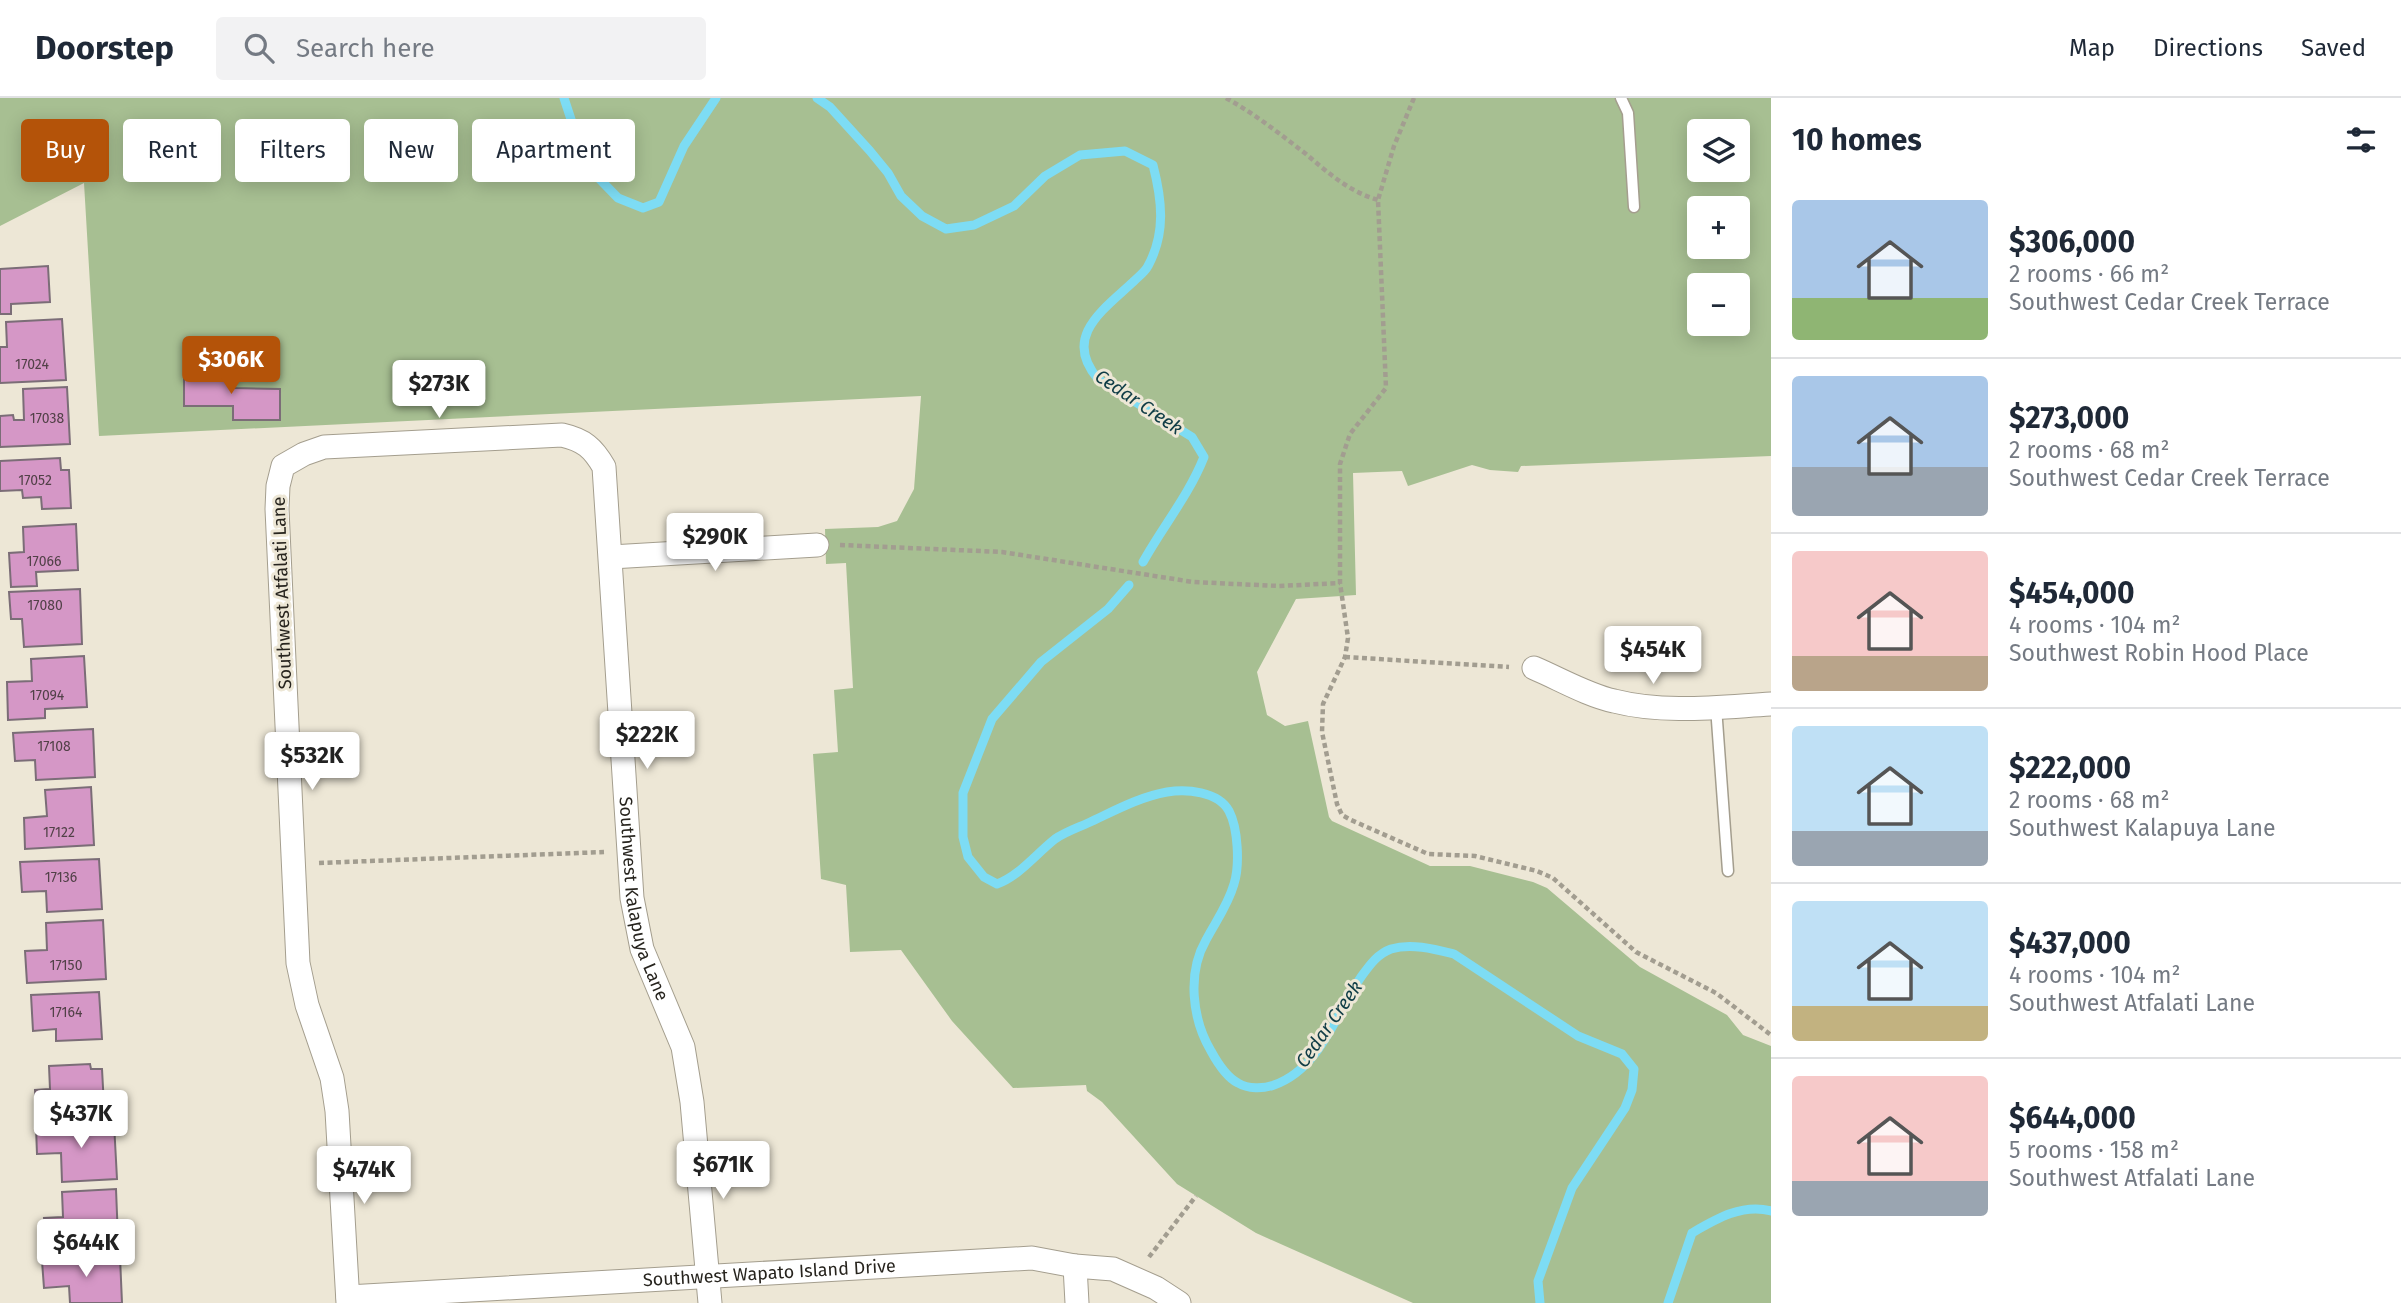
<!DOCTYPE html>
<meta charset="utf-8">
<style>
body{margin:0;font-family:"Fira Sans",sans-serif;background:#f2f2f3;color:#1f2937;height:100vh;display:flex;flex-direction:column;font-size:26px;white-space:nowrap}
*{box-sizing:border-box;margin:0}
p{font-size:23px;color:#747a83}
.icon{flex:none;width:38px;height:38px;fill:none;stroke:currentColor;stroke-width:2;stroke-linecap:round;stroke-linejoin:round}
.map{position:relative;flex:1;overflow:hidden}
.panel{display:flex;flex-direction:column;background:#fff;width:630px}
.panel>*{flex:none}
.guide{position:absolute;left:21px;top:21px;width:665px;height:63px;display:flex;gap:14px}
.controls{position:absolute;left:1687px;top:21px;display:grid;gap:14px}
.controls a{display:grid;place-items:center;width:63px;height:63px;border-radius:7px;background:#fff;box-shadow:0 4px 18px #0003;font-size:35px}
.price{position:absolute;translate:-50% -60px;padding:0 16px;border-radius:7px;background:#fff;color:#222;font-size:23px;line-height:46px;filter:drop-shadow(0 2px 4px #0008)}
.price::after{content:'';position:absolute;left:50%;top:42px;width:21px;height:16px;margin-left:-10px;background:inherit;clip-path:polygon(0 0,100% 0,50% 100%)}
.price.active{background:#b45309;color:#fff}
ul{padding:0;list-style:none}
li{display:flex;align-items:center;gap:21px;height:175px;padding:0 21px}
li+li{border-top:2px solid #e0e1e3}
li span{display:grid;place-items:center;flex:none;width:196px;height:140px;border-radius:7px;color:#555}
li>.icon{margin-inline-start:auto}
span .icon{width:84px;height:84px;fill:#fffc;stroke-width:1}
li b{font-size:30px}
h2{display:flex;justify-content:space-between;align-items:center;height:84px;padding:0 21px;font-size:30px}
.tag{padding:0 24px;border-radius:7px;background:#fff;box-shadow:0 4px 18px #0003;font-size:24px;line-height:63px}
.tag.active{background:#b45309;color:#fff}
header{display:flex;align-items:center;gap:42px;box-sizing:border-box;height:98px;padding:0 35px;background:#fff;border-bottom:2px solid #e0e1e3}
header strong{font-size:33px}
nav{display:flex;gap:38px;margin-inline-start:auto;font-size:24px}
.search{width:490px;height:63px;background:#f2f2f3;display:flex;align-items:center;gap:18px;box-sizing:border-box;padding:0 24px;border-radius:7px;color:#747a83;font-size:26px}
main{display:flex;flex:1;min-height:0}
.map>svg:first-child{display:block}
.green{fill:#a7bf92;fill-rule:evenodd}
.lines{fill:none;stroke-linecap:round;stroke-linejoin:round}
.stream{stroke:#7ddcf4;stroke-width:9}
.building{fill:#d597c6;stroke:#7b6d77;stroke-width:2}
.service-casing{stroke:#a49e8e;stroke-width:13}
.minor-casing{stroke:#a49e8e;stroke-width:25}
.path{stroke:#a29d90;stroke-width:4.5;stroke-dasharray:5 3.5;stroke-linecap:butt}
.service{stroke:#fff;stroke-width:10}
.minor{stroke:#fff;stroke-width:23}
.labels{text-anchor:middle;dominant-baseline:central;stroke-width:6;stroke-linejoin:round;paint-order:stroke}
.number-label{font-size:14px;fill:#524148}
.street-label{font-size:18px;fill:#27241e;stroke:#ede7d6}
.water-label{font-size:19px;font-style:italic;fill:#0f3c46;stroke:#ede7d6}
</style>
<header>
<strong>Doorstep</strong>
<div class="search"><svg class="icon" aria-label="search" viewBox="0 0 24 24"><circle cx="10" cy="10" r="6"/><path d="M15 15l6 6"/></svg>Search here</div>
<nav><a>Map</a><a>Directions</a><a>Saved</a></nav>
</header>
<main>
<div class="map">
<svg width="1771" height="1205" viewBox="0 0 1771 1205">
<rect width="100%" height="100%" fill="#ede7d6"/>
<path class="green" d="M0 0H1771V358L1521 368 1518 374 1490 372 1472 367 1408 388 1402 373 1353 375 1356 497 1296 501 1257 574 1267 617 1285 628 1308 623 1329 719 1332 723 1430 768H1470L1533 784 1547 790 1640 869 1727 917 1743 937 1771 948V1205H1413L1256 1135 1177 1086 1102 1004 1087 993 1086 987 1013 990 952 923 901 852 850 854 846 787 821 781 813 656 838 654 834 592 853 590 846 465 826 466 825 431 878 429 897 423 914 391 921 298 99 338 84 85 0 128ZM1699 33H1738V72H1699ZM1699 110H1738V149H1699ZM1699 187H1738V226H1699Z"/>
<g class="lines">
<g class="stream">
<polyline points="564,0 586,67 618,100 643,110 659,104 684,48 716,0"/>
<path d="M817 0 830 9 870 53 888 75 901 98 922 118 946 131 974 127 1014 108 1045 78 1080 57 1125 53 1153 67C1162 102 1166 135 1148 168 1145 174 1138 179 1133 184 1103 212 1062 239 1098 281L1192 339 1204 359C1189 397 1163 428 1143 464"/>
<path d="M1129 487 1108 511 1041 564 992 621 963 695V739L968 759 984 779 997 786C1019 778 1036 756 1055 741 1065 734 1077 730 1088 725 1114 713 1139 699 1167 694 1186 691 1218 693 1229 713 1238 730 1240 767 1234 786 1228 807 1216 823 1206 842 1187 875 1192 921 1211 953 1217 964 1226 979 1238 985 1248 991 1263 991 1274 987 1320 971 1335 917 1361 879 1369 868 1377 856 1391 851 1411 845 1434 851 1454 856L1578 938 1622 956 1634 971 1632 992 1625 1010 1572 1090 1538 1183 1540 1205"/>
<path d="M1668 1205 1692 1135C1716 1121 1743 1105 1771 1113"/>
</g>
</g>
<g class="building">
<polygon points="48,168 50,204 11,206 11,216 0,216 0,171"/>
<polygon points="62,221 66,282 0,285 0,249 7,249 6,224"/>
<polygon points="184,274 234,275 234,290 280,291 280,322 233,322 233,308 184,308"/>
<polygon points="67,289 70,346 0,349 0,318 13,317 14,322 24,322 23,291"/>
<polygon points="60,360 61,372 69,372 71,410 42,411 41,399 23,400 22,392 0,393 0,363"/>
<polygon points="76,426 78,472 36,474 37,488 11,489 9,455 24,454 23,429"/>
<polygon points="80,491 82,546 24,549 22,521 11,521 9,494"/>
<polygon points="84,558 87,609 45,611 45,620 8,622 7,584 32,583 31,561"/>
<polygon points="93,631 95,679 36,682 35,662 15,663 13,635"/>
<polygon points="91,689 94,747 25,751 24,720 47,718 45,692"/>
<polygon points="99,761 102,811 47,814 46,793 22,794 20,764"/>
<polygon points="103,822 106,881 27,885 25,853 47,852 46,825"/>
<polygon points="99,894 102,941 56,943 56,931 33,933 31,897"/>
<polygon points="90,966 91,971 102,971 104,1008 36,1012 35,992 50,991 49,968"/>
<polygon points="114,1025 117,1081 62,1084 61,1055 37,1056 36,1029"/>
<polygon points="116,1091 118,1141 67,1144 68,1153 46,1154 44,1120 63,1119 62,1094"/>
<polygon points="120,1159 122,1205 70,1205 69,1188 44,1190 42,1163"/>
</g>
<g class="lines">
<g class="service-casing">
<g id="service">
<polyline points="1621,0 1628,15 1634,109"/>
<polyline points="1716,609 1728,773"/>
</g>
</g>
<g class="minor-casing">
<g id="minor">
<polyline points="611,459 817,447"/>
<path d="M1534 570C1560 581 1587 597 1614 603 1665 616 1719 609 1771 606"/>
<polyline points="1075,1168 1077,1205"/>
<path id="s1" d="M348 1199 1032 1160 1075 1168 1113 1171 1156 1190 1179 1205"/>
<path id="s2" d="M348 1205 337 1013 332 980 307 907 298 865 277 411 278 388 283 368 304 356 324 349 562 337C584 342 593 350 604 369L632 800 642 851 683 949 692 1004 710 1205"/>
</g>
</g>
<g class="path">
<path d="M1226 0C1255 16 1280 36 1306 56 1328 75 1350 94 1378 102"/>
<polyline points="1414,0 1394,48 1378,102 1386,290 1350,336 1340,366 1340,485 1348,540 1345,559 1323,606 1322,634 1337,706 1342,717 1351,722 1428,756 1475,758 1537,773 1553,780 1636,854 1716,895 1771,937"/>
<polyline points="840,447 1002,454 1193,484 1279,488 1340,485"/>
<polyline points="1345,559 1509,569"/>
<polyline points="319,765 604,754"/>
<polyline points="1149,1159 1196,1098"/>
</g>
<use href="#service" class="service"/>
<use href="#minor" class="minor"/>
</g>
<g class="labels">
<g class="number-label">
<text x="32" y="266">17024</text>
<text x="47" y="320">17038</text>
<text x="35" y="382">17052</text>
<text x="44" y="463">17066</text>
<text x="45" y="507">17080</text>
<text x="47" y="597">17094</text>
<text x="54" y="648">17108</text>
<text x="59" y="734">17122</text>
<text x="61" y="779">17136</text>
<text x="66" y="867">17150</text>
<text x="66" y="914">17164</text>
</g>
<g class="street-label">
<text transform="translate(282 495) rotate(-92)">Southwest Atfalati Lane</text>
<text stroke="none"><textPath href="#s2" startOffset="1617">Southwest Kalapuya Lane</textPath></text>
<text stroke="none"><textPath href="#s1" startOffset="422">Southwest Wapato Island Drive</textPath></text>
</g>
<g class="water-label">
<text transform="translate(1139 304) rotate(34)">Cedar Creek</text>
<text transform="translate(1329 926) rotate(-55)">Cedar Creek</text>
</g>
</g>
</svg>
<div class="controls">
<a><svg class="icon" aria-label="layers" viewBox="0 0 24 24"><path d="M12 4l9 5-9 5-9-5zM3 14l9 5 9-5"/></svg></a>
<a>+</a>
<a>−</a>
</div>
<b class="price active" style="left:231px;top:298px">$306K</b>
<b class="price" style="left:439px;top:322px">$273K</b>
<b class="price" style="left:715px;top:475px">$290K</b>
<b class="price" style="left:1653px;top:588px">$454K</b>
<b class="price" style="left:647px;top:673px">$222K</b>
<b class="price" style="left:312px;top:694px">$532K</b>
<b class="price" style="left:81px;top:1052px">$437K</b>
<b class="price" style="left:723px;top:1103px">$671K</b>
<b class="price" style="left:364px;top:1108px">$474K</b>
<b class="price" style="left:86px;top:1181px">$644K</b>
<div class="guide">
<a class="tag active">Buy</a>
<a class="tag">Rent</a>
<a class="tag">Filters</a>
<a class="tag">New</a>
<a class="tag">Apartment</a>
</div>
</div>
<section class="panel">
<h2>10 homes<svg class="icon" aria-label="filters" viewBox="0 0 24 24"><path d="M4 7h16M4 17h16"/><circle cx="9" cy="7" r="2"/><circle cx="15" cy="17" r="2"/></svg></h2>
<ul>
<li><span style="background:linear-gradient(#a9c7e8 70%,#8fb573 0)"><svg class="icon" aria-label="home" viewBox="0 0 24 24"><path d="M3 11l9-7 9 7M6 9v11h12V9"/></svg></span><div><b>$306,000</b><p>2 rooms · 66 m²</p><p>Southwest Cedar Creek Terrace</p></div></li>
<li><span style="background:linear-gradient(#a9c7e8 65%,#9aa5b1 0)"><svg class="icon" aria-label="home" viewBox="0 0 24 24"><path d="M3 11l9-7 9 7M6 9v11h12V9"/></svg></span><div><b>$273,000</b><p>2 rooms · 68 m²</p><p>Southwest Cedar Creek Terrace</p></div></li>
<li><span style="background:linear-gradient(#f6c9c9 75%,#b9a48a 0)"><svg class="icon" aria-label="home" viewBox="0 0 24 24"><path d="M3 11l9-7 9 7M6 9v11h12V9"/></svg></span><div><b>$454,000</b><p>4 rooms · 104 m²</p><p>Southwest Robin Hood Place</p></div></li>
<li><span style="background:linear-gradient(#bfe0f5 75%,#9aa5b1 0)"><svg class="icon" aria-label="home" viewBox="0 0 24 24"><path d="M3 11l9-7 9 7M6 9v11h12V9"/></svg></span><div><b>$222,000</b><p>2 rooms · 68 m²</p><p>Southwest Kalapuya Lane</p></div></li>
<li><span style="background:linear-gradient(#bfe0f5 75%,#c2b280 0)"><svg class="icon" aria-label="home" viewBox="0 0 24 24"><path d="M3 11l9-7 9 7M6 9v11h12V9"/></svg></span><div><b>$437,000</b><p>4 rooms · 104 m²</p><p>Southwest Atfalati Lane</p></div></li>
<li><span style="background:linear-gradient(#f6c9c9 75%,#9aa5b1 0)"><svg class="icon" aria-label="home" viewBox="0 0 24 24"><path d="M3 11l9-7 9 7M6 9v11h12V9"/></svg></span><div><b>$644,000</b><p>5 rooms · 158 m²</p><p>Southwest Atfalati Lane</p></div></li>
</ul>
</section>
</main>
